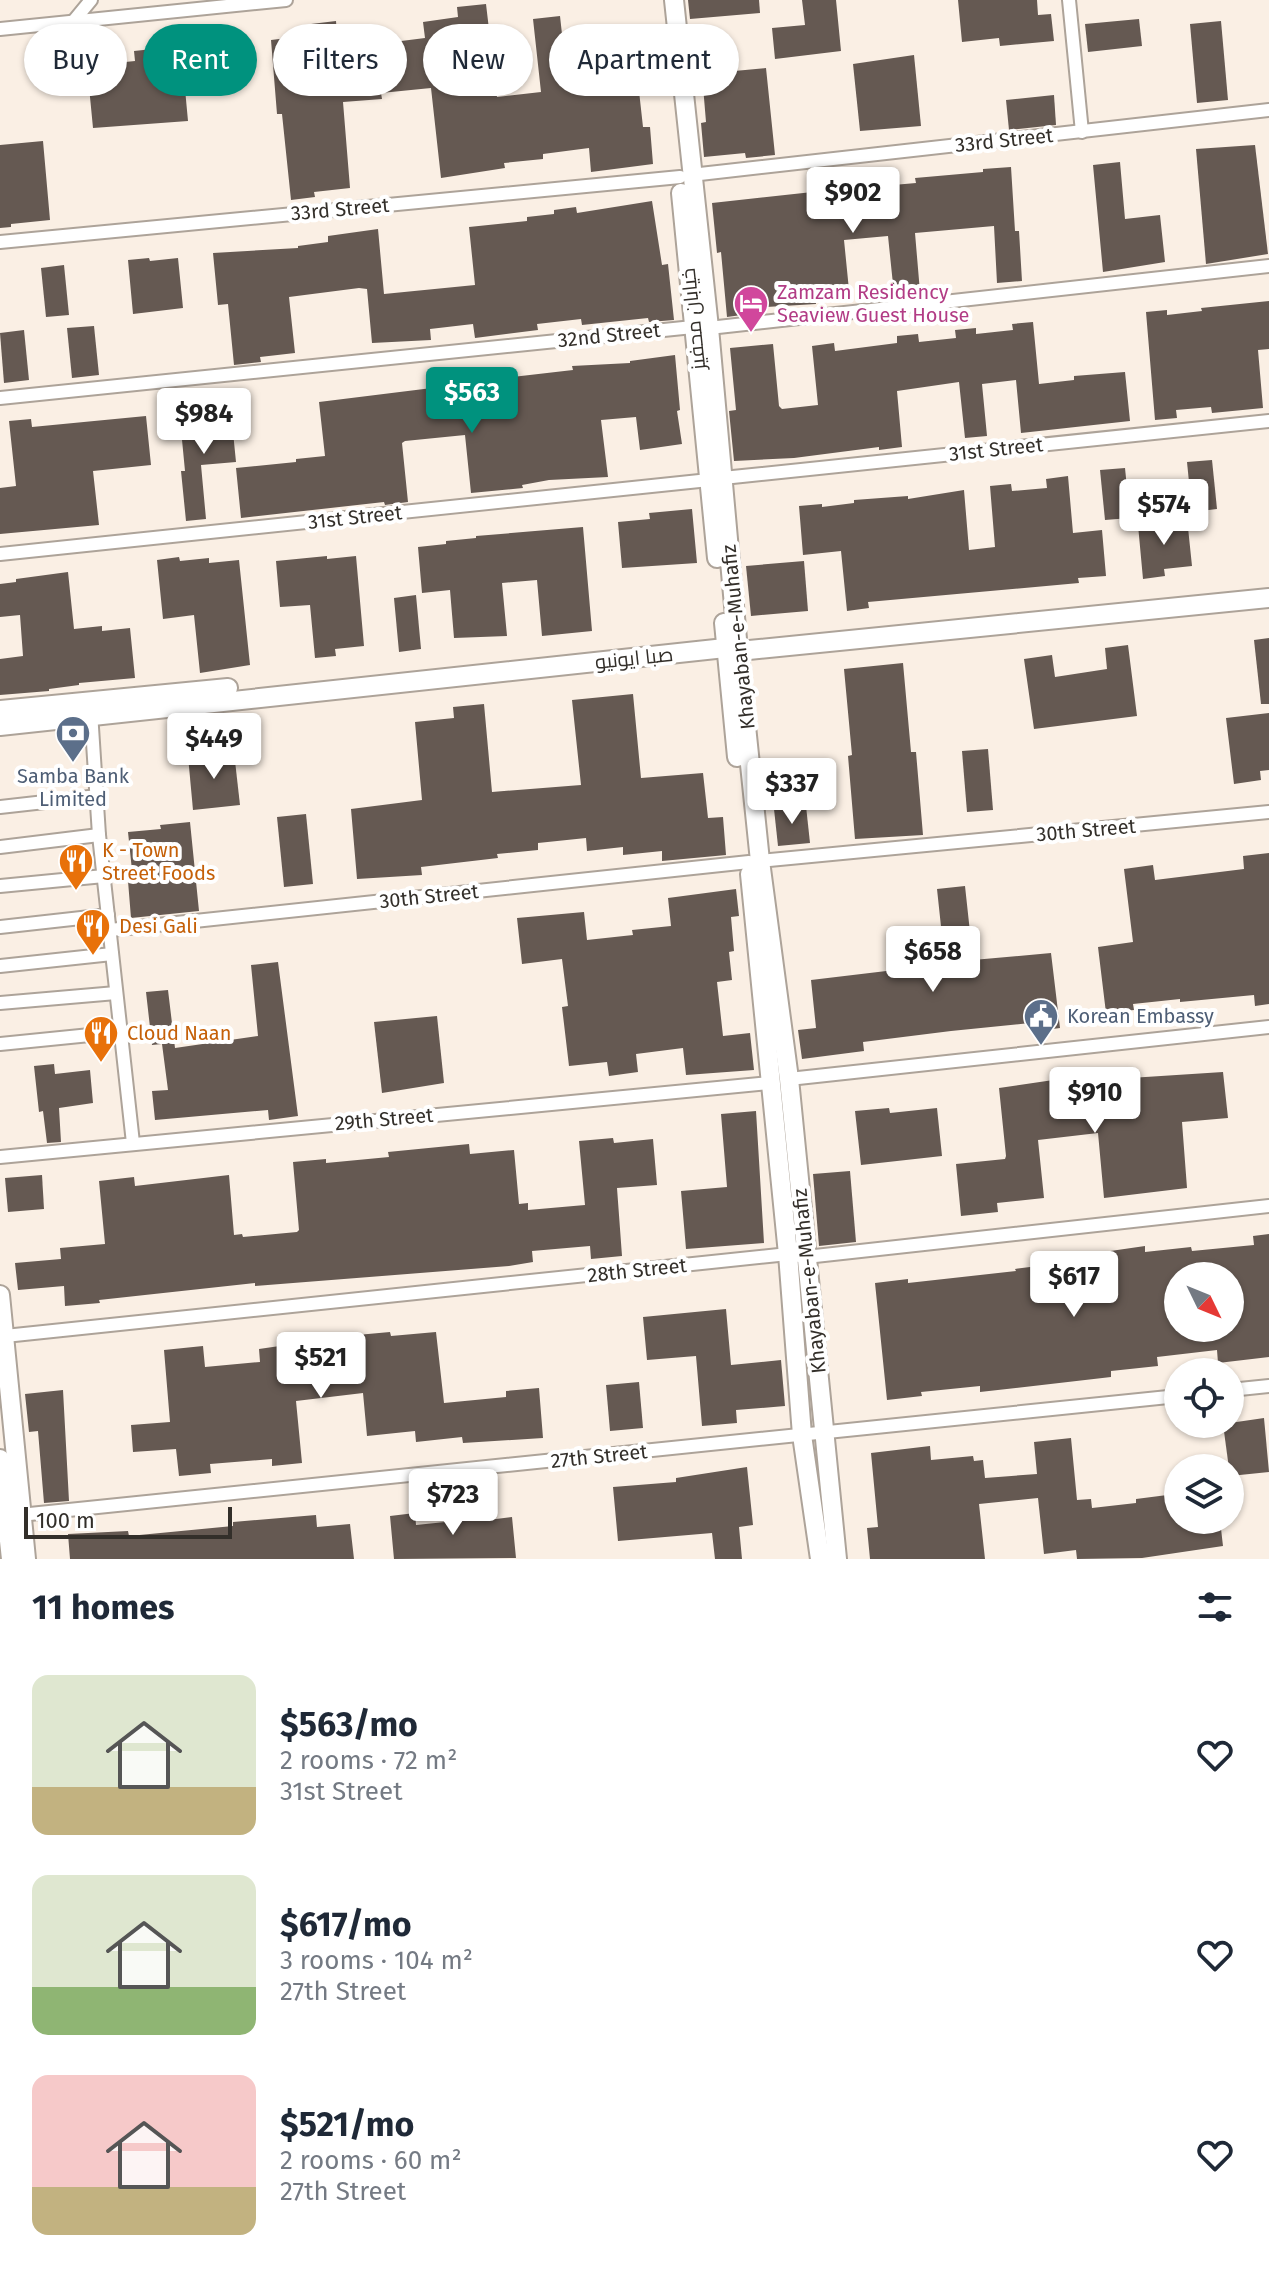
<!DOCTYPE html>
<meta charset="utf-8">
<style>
body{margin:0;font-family:"Fira Sans",Cairo,sans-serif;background:#f6f6f7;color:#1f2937;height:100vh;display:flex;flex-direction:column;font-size:30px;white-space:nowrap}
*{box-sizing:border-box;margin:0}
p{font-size:26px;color:#747a83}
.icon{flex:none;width:44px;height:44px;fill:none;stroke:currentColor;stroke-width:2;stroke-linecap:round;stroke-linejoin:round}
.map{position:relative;height:1559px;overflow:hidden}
.side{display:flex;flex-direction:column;background:#fff;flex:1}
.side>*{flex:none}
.top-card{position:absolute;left:24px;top:24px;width:800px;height:72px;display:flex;gap:16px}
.needle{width:52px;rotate:133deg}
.fabs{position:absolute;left:1164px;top:1262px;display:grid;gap:16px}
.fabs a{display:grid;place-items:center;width:80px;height:80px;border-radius:50%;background:#fff;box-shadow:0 2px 6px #0004;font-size:40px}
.scale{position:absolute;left:24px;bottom:20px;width:208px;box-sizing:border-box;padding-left:8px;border:4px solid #332f2a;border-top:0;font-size:22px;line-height:28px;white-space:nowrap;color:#332f2a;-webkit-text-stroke:6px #fff;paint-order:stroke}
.price{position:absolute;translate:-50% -68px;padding:0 18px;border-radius:8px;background:#fff;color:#222;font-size:26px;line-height:52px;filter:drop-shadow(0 2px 4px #0008)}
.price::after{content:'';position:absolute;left:50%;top:48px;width:24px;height:18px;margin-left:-12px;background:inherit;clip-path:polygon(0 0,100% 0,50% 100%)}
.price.selected{background:#00927e;color:#fff}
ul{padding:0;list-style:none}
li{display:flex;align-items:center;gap:24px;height:200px;padding:0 32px}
li span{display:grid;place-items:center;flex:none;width:224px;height:160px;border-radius:16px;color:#555}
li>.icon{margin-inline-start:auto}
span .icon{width:96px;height:96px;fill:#fffc;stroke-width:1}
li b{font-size:34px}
h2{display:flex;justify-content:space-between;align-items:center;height:96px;padding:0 32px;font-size:34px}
.tag{padding:0 28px;border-radius:36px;background:#fff;box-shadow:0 2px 6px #0004;font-size:28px;line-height:72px}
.tag.selected{background:#00927e;color:#fff}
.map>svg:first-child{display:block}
.building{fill:#655952;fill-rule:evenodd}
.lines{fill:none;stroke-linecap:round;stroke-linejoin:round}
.street-casing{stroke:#ada399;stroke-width:16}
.secondary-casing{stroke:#ada399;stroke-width:22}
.street{stroke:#fff;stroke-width:12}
.secondary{stroke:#fff;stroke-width:18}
.labels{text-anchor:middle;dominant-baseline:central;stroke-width:8;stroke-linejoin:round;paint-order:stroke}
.street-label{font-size:20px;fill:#332f2a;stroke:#fff}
.hotel-label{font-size:20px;fill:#b23c85;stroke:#fff;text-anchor:start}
.service-label{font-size:20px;fill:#4e5e75;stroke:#fff}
.food-label{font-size:20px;fill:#c56008;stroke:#fff;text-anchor:start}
</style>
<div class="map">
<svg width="1269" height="1559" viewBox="0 0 1269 1559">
<rect width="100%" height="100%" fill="#faefe4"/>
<g class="building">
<polygon points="688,0 759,0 760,13 690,19"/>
<polygon points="802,0 836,0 841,51 775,59 772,28 805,25"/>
<polygon points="958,0 1037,0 1038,15 1051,14 1054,41 1000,46 999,38 962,42"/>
<polygon points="486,4 497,97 541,92 533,19 560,16 568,88 574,87 574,90 638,82 643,127 650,127 653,164 591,172 589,148 543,154 543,159 504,163 505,168 441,178 431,88 381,93 382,99 343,102 350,188 314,192 315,197 291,200 282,114 277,114 271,40 312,35 311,24 336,21 338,49 425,38 423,22 458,17 457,7"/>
<polygon points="1139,19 1142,46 1088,52 1085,24"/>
<polygon points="1221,21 1228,100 1197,103 1190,24"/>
<polygon points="181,46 188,121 93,128 87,66 135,61 134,51"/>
<polygon points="914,55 921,126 860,131 853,64"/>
<polygon points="766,68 775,155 746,158 745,153 704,157 701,123 706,122 702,74"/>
<polygon points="1054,95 1056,125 1009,130 1006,100"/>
<polygon points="43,141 50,220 11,224 11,227 0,228 0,145"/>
<polygon points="1255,145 1268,254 1206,264 1196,149"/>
<polygon points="1120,162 1125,219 1160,215 1165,262 1103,272 1093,165"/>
<polygon points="1011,167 1015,231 1019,231 1022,281 997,283 994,226 915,233 920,292 894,294 888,236 844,240 849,290 815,293 816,304 749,308 749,314 727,317 721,252 717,253 712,203 840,189 840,198 882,194 882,186 916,183 915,178 983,172 983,169"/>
<polygon points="652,201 662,265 668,264 674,320 649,322 648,318 582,325 581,319 537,324 538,330 475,338 473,324 430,329 431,340 372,343 367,289 359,288 289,297 295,353 260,357 261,362 234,365 228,304 218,305 213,253 298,248 298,246 328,242 328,236 378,229 384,294 475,285 469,227 527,221 527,217 554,214 554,210 576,207 577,213"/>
<polygon points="149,258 150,261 178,258 183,308 133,314 128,260"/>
<polygon points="64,265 69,315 46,317 41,268"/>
<polygon points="1269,301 1269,349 1258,350 1263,408 1212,413 1211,407 1176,410 1177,418 1155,420 1146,312 1167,310 1167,315 1202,311 1201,308"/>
<polygon points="1033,322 1039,384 1074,380 1074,376 1125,372 1130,421 1021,433 1016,380 982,384 987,436 965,438 959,382 897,391 902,447 879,450 879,447 794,458 734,461 729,411 736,410 730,348 773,344 779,406 782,409 818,405 812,346 834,343 835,351 897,343 897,336 918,334 919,342 956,338 955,330 976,328 976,334 1013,330 1012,324"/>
<polygon points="94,326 99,375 72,378 67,328"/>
<polygon points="24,330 29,380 4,383 0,333"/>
<polygon points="675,355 680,410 677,411 682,444 640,450 636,417 601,420 608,477 549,480 522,485 523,488 471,493 465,435 405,441 402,443 408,502 385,505 384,502 241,518 236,468 296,462 296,459 325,456 319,402 432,388 432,384 455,381 456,386 488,383 487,380 573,370 572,366 630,363 630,361"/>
<polygon points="231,412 236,462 201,465 206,519 186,521 181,471 185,471 180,419"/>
<polygon points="146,416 151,465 93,471 99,525 0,534 0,488 16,486 9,421 31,419 32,427"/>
<polygon points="1212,460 1217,509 1192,512 1187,462"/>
<polygon points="1125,468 1130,518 1105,520 1100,470"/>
<polygon points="1068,476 1073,533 1102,530 1106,576 1078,578 1079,583 868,602 869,608 847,611 841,551 803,555 799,506 822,504 822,507 854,503 854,500 908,496 908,499 964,490 969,550 995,547 990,486 1011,484 1012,491 1047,488 1046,479"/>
<polygon points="692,509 697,563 622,568 618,522 650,519 649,513"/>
<polygon points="1187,518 1192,566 1164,569 1165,576 1143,579 1138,525"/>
<polygon points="583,527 592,631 542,636 537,580 502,583 507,636 454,638 450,590 422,593 418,547 446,544 446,541 476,538 476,536"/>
<polygon points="327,556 327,559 356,556 364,646 335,649 336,656 315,658 310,605 280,607 276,561"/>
<polygon points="179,557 180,561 209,558 209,563 239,560 250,665 200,673 194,615 163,619 157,560"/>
<polygon points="804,561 808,611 751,616 746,566"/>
<polygon points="68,572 74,629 102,626 102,631 130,628 135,678 79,683 79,685 49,689 49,691 0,695 0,659 23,656 20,615 0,617 0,584 16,582 16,579"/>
<polygon points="416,595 421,649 399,652 394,598"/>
<polygon points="1269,638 1269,704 1261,704 1254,640"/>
<polygon points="1128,645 1137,716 1034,729 1024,659 1052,655 1055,677 1107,669 1105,648"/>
<polygon points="903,663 911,752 916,752 923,835 855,839 848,756 852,755 844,669"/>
<polygon points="633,694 641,778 703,773 708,818 723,817 726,855 662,861 662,851 623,855 623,847 587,851 586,838 538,843 538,850 497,854 498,858 421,867 422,875 357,879 351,809 422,800 415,722 454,718 453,707 484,704 492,792 581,785 572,700"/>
<polygon points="1269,713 1269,770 1260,771 1261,780 1234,784 1226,718"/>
<polygon points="988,749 993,810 967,812 962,751"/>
<polygon points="234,752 240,805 193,810 188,756"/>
<polygon points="806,806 810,843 778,846 774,809"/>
<polygon points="306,814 313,884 284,887 277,817"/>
<polygon points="190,822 199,911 131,918 128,881 133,880 128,832 161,829 160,825"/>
<polygon points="1269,853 1269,1004 1255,1006 1254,995 1180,1002 1180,999 1133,1004 1134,1010 1106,1013 1098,947 1133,942 1124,869 1153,865 1155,880 1244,869 1243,856"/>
<polygon points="965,886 973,960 1051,953 1060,1028 1031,1032 1030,1023 951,1031 863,1042 864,1051 802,1059 798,1030 816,1028 811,980 945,964 937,889"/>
<polygon points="736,889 739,916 731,917 734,951 729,952 732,980 717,982 723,1036 750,1033 754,1070 686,1075 683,1048 636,1054 638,1072 609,1076 607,1062 569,1066 562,1007 568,1006 562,959 522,964 517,918 584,912 587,940 633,935 632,930 671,926 668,898"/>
<polygon points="278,962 298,1116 269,1120 268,1110 155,1120 152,1091 168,1090 162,1044 152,1045 146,992 168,990 175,1048 258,1036 251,965"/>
<polygon points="437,1016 444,1083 382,1093 374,1022"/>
<polygon points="54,1064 55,1074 90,1070 93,1103 59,1108 61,1142 47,1143 43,1111 39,1112 34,1066"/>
<polygon points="1223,1072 1228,1118 1182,1122 1187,1188 1104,1198 1098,1133 1038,1140 1044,1198 997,1203 998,1212 961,1216 956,1164 1005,1159 1006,1156 999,1088 1067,1078 1068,1082"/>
<polygon points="889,1108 890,1113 937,1108 942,1156 861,1165 855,1111"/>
<polygon points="756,1111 764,1243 686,1249 681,1191 727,1187 721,1114"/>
<polygon points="613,1138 614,1143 653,1139 657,1185 617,1188 622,1256 591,1259 590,1246 532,1251 533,1262 509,1266 255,1286 255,1283 99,1300 100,1303 65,1306 64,1286 18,1290 15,1263 61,1259 60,1248 105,1244 99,1181 134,1177 135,1186 229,1175 234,1235 242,1234 243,1237 297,1232 299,1230 293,1162 326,1159 326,1163 389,1157 388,1152 469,1144 470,1154 514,1150 519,1204 528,1203 528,1210 585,1205 579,1141"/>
<polygon points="850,1171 856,1242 819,1246 813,1174"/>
<polygon points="42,1175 44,1209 8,1212 5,1178"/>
<path d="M1269 1234V1357L1218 1363 1217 1350 1157 1357 1158 1366 1111 1371V1377L980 1392V1386L921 1392 922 1396 887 1400 875 1283 908 1279V1283L1016 1271 1015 1269 1062 1263V1258L1145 1246V1252L1191 1247 1192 1251 1254 1245 1253 1236ZM1178 1276H1230V1328H1178Z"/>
<polygon points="726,1309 731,1365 781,1360 785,1406 736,1410 737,1423 702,1426 696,1356 647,1360 643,1317"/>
<polygon points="345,1332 346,1336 390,1332 391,1336 436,1332 444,1403 506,1397 506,1391 539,1388 543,1438 463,1443 462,1437 416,1442 415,1431 367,1436 363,1393 296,1401 302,1463 272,1466 272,1459 210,1464 211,1473 179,1476 176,1449 133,1452 131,1425 170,1422 164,1350 203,1346 205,1367 260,1362 259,1349 321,1340 320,1335"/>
<polygon points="639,1382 643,1428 610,1431 606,1385"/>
<polygon points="63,1390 69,1501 44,1503 38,1431 29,1432 25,1394"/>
<polygon points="1264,1418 1269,1472 1230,1476 1223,1424"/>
<polygon points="1071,1438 1077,1500 1091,1499 1092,1508 1136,1503 1136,1499 1175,1494 1178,1520 1220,1520 1223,1546 1142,1558 1077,1559 1076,1550 1044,1554 1038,1498 979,1504 985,1559 870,1559 867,1528 878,1527 871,1453 930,1446 931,1460 973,1456 974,1461 983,1460 985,1478 1037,1474 1034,1442"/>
<polygon points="747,1467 753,1525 739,1527 742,1559 715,1559 712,1533 618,1541 613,1487 676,1482 676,1478"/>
<polygon points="478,1503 480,1521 512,1517 516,1558 394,1559 390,1516 415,1513 416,1525 455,1521 454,1506"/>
<polygon points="316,1515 317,1527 350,1524 354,1559 70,1559 68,1534 128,1531 129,1536 233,1526 233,1522"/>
</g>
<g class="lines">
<g class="street-casing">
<g id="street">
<polyline points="1069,0 1082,132"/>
<polyline points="72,23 91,0"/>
<polyline points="0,29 286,0"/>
<polyline points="691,175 1269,110"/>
<polyline points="0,242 680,177"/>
<polyline points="709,328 1269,266"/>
<polyline points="0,398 693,327"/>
<polyline points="723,478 1269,421"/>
<polyline points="0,554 709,480"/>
<polyline points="91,712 99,835 133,1143"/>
<polyline points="0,807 98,796"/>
<polyline points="0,847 99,835"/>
<polyline points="760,861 1269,812"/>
<polyline points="0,886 104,876"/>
<polyline points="0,927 108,915"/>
<polyline points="110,930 749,862"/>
<polyline points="0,966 112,954"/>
<polyline points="0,1003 116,993"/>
<polyline points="0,1044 120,1032"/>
<polyline points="789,1079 1269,1027"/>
<polyline points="0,1157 769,1083"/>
<polyline points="5,1336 788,1254 806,1257 1269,1206"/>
<polyline points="1230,1390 1269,1386"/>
<polyline points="20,1515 1178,1396"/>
</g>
</g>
<g class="secondary-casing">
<g id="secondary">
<polyline points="674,0 709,328 737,639 760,861 789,1079 837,1559"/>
<polyline points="681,193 717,558"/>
<polyline points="724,623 737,757"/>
<polyline points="0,710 228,688"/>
<polyline points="0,726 725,648 739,651 1269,598"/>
<polyline points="750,874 788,1254 802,1435 820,1559"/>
<polyline points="0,1295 26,1559"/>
<polyline points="0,1459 11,1559"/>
</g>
</g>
<use href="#street" class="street"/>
<use href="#secondary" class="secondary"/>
</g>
<defs>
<g id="hotel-pin" transform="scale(1.8)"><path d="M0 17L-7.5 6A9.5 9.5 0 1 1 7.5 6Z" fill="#d1479c" stroke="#fff"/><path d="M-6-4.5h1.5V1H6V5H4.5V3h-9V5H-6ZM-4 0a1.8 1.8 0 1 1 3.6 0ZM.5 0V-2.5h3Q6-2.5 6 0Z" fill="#fff"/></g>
<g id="bank-pin" transform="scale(1.8)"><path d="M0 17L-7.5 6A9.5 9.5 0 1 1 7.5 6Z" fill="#5c6f8a" stroke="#fff"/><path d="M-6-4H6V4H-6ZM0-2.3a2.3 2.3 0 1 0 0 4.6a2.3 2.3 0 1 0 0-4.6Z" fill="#fff"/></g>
<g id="restaurant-pin" transform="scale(1.8)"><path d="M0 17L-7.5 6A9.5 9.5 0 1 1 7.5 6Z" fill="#e8710a" stroke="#fff"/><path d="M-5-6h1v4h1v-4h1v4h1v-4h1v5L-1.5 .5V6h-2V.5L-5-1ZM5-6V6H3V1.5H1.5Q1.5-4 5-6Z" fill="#fff"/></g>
<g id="civic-pin" transform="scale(1.8)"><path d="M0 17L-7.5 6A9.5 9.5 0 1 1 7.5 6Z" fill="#5c6f8a" stroke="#fff"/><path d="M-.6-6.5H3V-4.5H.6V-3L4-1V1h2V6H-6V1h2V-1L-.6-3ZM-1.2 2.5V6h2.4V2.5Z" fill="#fff"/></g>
</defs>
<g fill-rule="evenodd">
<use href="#hotel-pin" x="751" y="303"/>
<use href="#bank-pin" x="73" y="733"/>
<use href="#restaurant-pin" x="76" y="861"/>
<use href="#restaurant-pin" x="93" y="926"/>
<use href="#civic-pin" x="1041" y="1016"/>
<use href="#restaurant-pin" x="101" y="1033"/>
</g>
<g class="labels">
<g class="street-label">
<text transform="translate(1004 140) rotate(-6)">33rd Street</text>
<text transform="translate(340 209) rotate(-5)">33rd Street</text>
<text transform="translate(693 319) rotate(-96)">خیابان محفیز</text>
<text transform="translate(609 335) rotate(-6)">32nd Street</text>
<text transform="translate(996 449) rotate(-6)">31st Street</text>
<text transform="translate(355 517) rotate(-6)">31st Street</text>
<text transform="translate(738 637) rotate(-96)">Khayaban-e-Muhafiz</text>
<text transform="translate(634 658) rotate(-6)">صبا ایونیو</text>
<text transform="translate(1086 830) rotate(-5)">30th Street</text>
<text transform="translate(429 896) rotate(-6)">30th Street</text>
<text transform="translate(384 1119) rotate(-5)">29th Street</text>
<text transform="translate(637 1270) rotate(-6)">28th Street</text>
<text transform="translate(809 1281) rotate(-96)">Khayaban-e-Muhafiz</text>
<text transform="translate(599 1456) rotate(-6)">27th Street</text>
</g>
<g class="hotel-label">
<text x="777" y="292">Zamzam Residency<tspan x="777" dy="23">Seaview Guest House</tspan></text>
</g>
<g class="service-label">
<text x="73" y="776">Samba Bank<tspan x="73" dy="23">Limited</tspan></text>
<text x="1067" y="1016" text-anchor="start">Korean Embassy</text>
</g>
<g class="food-label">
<text x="102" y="850">K - Town<tspan x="102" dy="23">Street Foods</tspan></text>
<text x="119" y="926">Desi Gali</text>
<text x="127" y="1033">Cloud Naan</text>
</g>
</g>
</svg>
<div class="fabs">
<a><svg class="needle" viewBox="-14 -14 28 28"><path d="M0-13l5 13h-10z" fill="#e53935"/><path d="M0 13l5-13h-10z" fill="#747a83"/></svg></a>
<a><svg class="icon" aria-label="locate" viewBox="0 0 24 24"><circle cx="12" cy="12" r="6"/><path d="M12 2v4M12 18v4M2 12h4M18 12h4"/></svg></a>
<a><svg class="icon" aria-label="layers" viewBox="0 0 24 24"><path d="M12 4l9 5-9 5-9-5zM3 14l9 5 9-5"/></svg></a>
</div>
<div class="scale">100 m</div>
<b class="price" style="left:853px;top:235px">$902</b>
<b class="price selected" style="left:472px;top:435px">$563</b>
<b class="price" style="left:204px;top:456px">$984</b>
<b class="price" style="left:1164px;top:547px">$574</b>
<b class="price" style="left:214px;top:781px">$449</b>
<b class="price" style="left:792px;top:826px">$337</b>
<b class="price" style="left:933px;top:994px">$658</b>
<b class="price" style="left:1095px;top:1135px">$910</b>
<b class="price" style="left:1074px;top:1319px">$617</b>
<b class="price" style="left:321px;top:1400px">$521</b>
<b class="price" style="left:453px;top:1537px">$723</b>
<div class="top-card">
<a class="tag">Buy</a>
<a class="tag selected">Rent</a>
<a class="tag">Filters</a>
<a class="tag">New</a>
<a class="tag">Apartment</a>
</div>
</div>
<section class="side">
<h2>11 homes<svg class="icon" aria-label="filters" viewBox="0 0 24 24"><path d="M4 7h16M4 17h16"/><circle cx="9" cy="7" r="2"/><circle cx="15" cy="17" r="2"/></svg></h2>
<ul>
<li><span style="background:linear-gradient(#dfe7d0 70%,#c2b280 0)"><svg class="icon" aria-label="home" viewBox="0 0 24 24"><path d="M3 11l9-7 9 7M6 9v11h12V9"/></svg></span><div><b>$563/mo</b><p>2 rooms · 72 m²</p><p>31st Street</p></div><svg class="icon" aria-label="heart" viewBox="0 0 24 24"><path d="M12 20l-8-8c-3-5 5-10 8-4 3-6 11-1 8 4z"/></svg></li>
<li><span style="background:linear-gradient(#dfe7d0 70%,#8fb573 0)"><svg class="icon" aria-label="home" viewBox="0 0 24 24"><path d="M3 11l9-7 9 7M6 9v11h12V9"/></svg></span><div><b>$617/mo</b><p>3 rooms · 104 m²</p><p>27th Street</p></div><svg class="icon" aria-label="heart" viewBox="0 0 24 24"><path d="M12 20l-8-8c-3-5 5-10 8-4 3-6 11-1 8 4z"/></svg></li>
<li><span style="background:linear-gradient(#f6c9c9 70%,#c2b280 0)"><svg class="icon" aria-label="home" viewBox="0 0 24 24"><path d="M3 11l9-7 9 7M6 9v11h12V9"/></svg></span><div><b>$521/mo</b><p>2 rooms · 60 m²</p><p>27th Street</p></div><svg class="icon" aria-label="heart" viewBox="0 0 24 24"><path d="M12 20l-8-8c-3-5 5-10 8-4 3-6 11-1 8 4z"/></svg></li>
</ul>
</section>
